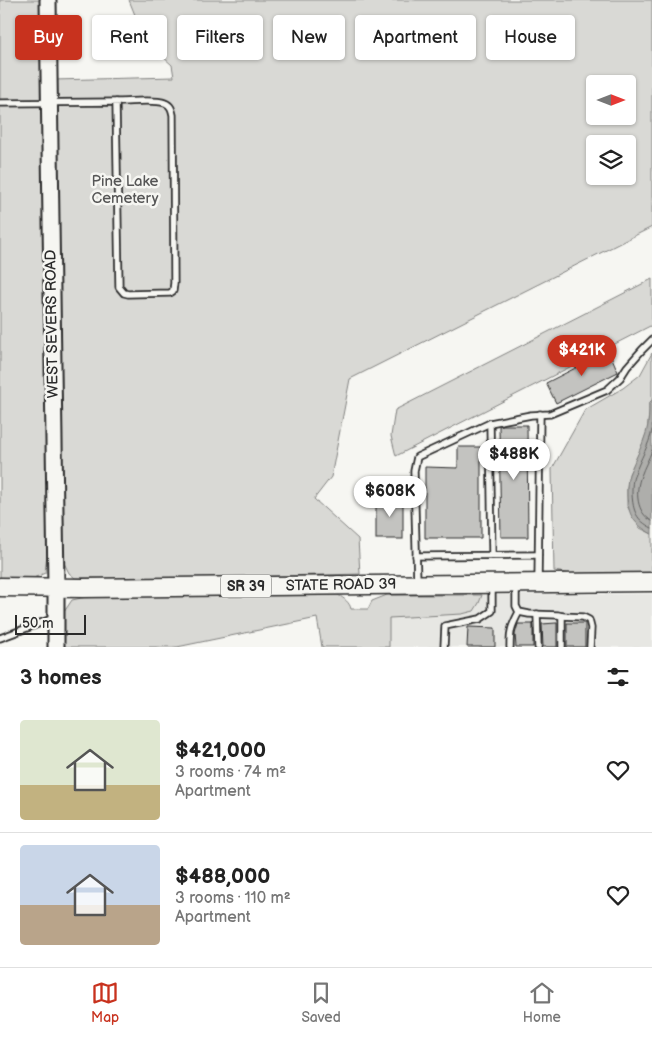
<!DOCTYPE html>
<meta charset="utf-8">
<style>
body{margin:0;font-family:"Balsamiq Sans",sans-serif;background:#f2f2f2;color:#222;height:100vh;display:flex;flex-direction:column;font-size:19px;white-space:nowrap}
*{box-sizing:border-box;margin:0}
p{font-size:16px;color:#767676}
.icon{flex:none;width:28px;height:28px;fill:none;stroke:currentColor;stroke-width:2;stroke-linecap:round;stroke-linejoin:round}
.map{position:relative;height:647px;overflow:hidden}
.side{display:flex;flex-direction:column;background:#fff;flex:1}
.side>*{flex:none}
.hud{position:absolute;left:15px;top:15px;width:622px;height:45px;display:flex;gap:10px}
.needle{width:32px;rotate:90deg}
.tools{position:absolute;left:586px;top:75px;display:grid;gap:10px}
.tools a{display:grid;place-items:center;width:50px;height:50px;border-radius:5px;background:#fff;box-shadow:0 1px 4px #0004;font-size:25px}
.scale{position:absolute;left:15px;bottom:12px;width:71px;box-sizing:border-box;padding-left:5px;border:2px solid #2b2b2b;border-top:0;font-size:14px;line-height:18px;white-space:nowrap;color:#2b2b2b;-webkit-text-stroke:4px #f6f6f2;paint-order:stroke}
.price{position:absolute;translate:-50% -42px;padding:0 11px;border-radius:18px;background:#fff;color:#222;font-size:16px;line-height:32px;filter:drop-shadow(0 1px 2px #0008)}
.price::after{content:'';position:absolute;left:50%;top:30px;width:15px;height:11px;margin-left:-8px;background:inherit;clip-path:polygon(0 0,100% 0,50% 100%)}
.price.active{background:#c8321e;color:#fff}
ul{padding:0;list-style:none}
li{display:flex;align-items:center;gap:15px;height:125px;padding:0 20px}
li+li{border-top:1px solid #e0e0e0}
li span{display:grid;place-items:center;flex:none;width:140px;height:100px;border-radius:5px;color:#555}
li>.icon{margin-inline-start:auto}
span .icon{width:60px;height:60px;fill:#fffc;stroke-width:1}
li b{font-size:21px}
h2{display:flex;justify-content:space-between;align-items:center;height:60px;padding:0 20px;font-size:21px}
.chip{padding:0 18px;border-radius:5px;background:#fff;box-shadow:0 1px 4px #0004;font-size:18px;line-height:45px}
.chip.active{background:#c8321e;color:#fff}
.menu{display:flex;justify-content:space-around;align-items:center;height:70px;border-top:1px solid #e0e0e0;background:#fff;font-size:14px;color:#767676}
.menu a{display:grid;justify-items:center;gap:2px}
.menu .active{color:#c8321e}
.map>svg:first-child{display:block}
.built{fill:#e7e7e3}
.green{fill:#d9d9d5;stroke:#828280;fill-rule:evenodd}
.water{fill:#aeaeab;stroke:#7a7a78}
.lines{fill:none;stroke-linecap:round;stroke-linejoin:round}
.shore{stroke:#5f5f5e;stroke-width:1}
.building{fill:#c3c3c0;stroke:#2b2b2b}
.lane-casing{stroke:#2b2b2b;stroke-width:9}
.secondary-casing{stroke:#2b2b2b;stroke-width:19}
.primary-casing{stroke:#2b2b2b;stroke-width:21}
.lane{stroke:#f6f6f2;stroke-width:5.5}
.secondary{stroke:#f6f6f2;stroke-width:15}
.primary{stroke:#f6f6f2;stroke-width:18}
.labels{text-anchor:middle;dominant-baseline:central;stroke-width:5;stroke-linejoin:round;paint-order:stroke}
.shield{fill:#f6f6f2;stroke:#686867;stroke-width:1}
.shield-label{font-size:14px;font-weight:bold;fill:#2b2b2b}
.park-label{font-size:15px;fill:#565656;stroke:#f6f6f2}
.street-label{font-size:15px;fill:#2b2b2b;stroke:#f6f6f2}
</style>
<div class="map">
<svg width="652" height="647" viewBox="0 0 652 647">
<rect width="100%" height="100%" fill="#f6f6f2"/>
<filter id="ink" filterUnits="userSpaceOnUse"><feTurbulence type="fractalNoise" baseFrequency=".02" numOctaves="2"/><feDisplacementMap in="SourceGraphic" scale="10" xChannelSelector="R" yChannelSelector="G"/><feConvolveMatrix kernelMatrix="1 2 1 2 8 2 1 2 1" color-interpolation-filters="sRGB"/></filter>
<g filter="url(#ink)">
<polygon class="built" points="652,594 652,647 386,647 387,595"/>
<g class="green">
<polygon points="0,0 41,0 48,544 45,573 31,579 0,579"/>
<path d="M129 0H652V227L350 379 331 477 314 499 358 539 360 574 199 578H75L69 573 62 559 53 80 174 77 172 65 153 48V23L137 20ZM595 84H628V116H595ZM595 144H628V176H595Z"/>
<polygon points="652,279 652,325 396,456 391,436 395,410"/>
<polygon points="652,353 652,400 649,403 649,413 647,432 639,453 629,474 627,487 627,506 640,528 652,534 652,574 578,575 554,571 552,469 585,410 623,388 640,375"/>
<path d="M338 595C344 598 350 603 351 609H368L372 601 387 595H482L479 603 474 611 462 614 389 618V647H322L317 618 177 647H62L61 628 64 612 72 600 91 596Z"/>
</g>
<path class="water" d="M652 400V534C634 524 628 516 627 495 627 487 627 479 630 472 635 459 642 447 646 433 649 423 649 413 649 403Z"/>
<g class="lines">
<g class="shore">
<path d="M652 430C649 446 640 459 635 474 632 480 632 487 632 494 633 511 636 520 652 528"/>
<path d="M652 450C649 459 644 467 641 476 635 491 636 513 652 521"/>
</g>
</g>
<g class="building">
<polygon points="609,351 618,372 556,403 546,383"/>
<polygon points="503,425 527,425 528,537 501,537 499,426"/>
<polygon points="458,447 481,447 481,538 425,538 425,467 458,468"/>
<rect x="376" y="497" width="27" height="42"/>
<polygon points="556,623 557,623 557,647 543,647 542,624"/>
<rect x="567" y="623" width="18" height="24"/>
<polygon points="518,624 533,624 533,647 516,647 515,634"/>
<polygon points="468,627 495,628 495,647 467,647"/>
</g>
<g class="lines">
<g class="lane-casing">
<g id="lane">
<path d="M0 103C40 103 79 102 119 102 131 102 155 99 165 103 171 105 172 110 173 115L174 283 173 291 170 293 128 294 124 293 119 287 116 102"/>
<polyline points="490,423 492,555"/>
<polyline points="416,556 538,555"/>
<polyline points="417,582 414,471 417,457 490,423 531,415 550,414 607,390 620,378 627,367 642,350 652,340"/>
<polyline points="538,582 540,414"/>
<polyline points="516,585 516,606 519,612 529,614 558,615 562,616 562,647"/>
<polyline points="537,614 538,647"/>
<polyline points="562,616 583,617 589,620 591,628 590,647"/>
<polyline points="0,638 54,618"/>
<polyline points="444,647 445,626 480,619 492,611 492,585"/>
<path d="M510 647C510 631 511 627 519 612"/>
</g>
</g>
<g class="secondary-casing">
<polyline id="secondary" points="48,0 56,587 56,647"/>
</g>
<g class="primary-casing">
<polyline id="primary" points="0,587 83,588 652,582"/>
</g>
<use href="#lane" class="lane"/>
<use href="#secondary" class="secondary"/>
<use href="#primary" class="primary"/>
</g>
</g>
<g class="labels">
<rect class="shield" x="221" y="574.5" width="50" height="23" rx="4"/>
<g class="shield-label">
<text x="246" y="586">SR 39</text>
</g>
<g class="park-label">
<text x="125" y="181">Pine Lake<tspan x="125" dy="17">Cemetery</tspan></text>
</g>
<g class="street-label">
<text transform="translate(52 324) rotate(-91)">WEST SEVERS ROAD</text>
<text transform="translate(341 585) rotate(-1)">STATE ROAD 39</text>
</g>
</g>
</svg>
<div class="tools">
<a><svg class="needle" viewBox="-14 -14 28 28"><path d="M0-13l5 13h-10z" fill="#e53935"/><path d="M0 13l5-13h-10z" fill="#767676"/></svg></a>
<a><svg class="icon" aria-label="layers" viewBox="0 0 24 24"><path d="M12 4l9 5-9 5-9-5zM3 14l9 5 9-5"/></svg></a>
</div>
<div class="scale">50 m</div>
<b class="price active" style="left:582px;top:377px">$421K</b>
<b class="price" style="left:514px;top:481px">$488K</b>
<b class="price" style="left:390px;top:518px">$608K</b>
<div class="hud">
<a class="chip active">Buy</a>
<a class="chip">Rent</a>
<a class="chip">Filters</a>
<a class="chip">New</a>
<a class="chip">Apartment</a>
<a class="chip">House</a>
</div>
</div>
<section class="side">
<h2>3 homes<svg class="icon" aria-label="filters" viewBox="0 0 24 24"><path d="M4 7h16M4 17h16"/><circle cx="9" cy="7" r="2"/><circle cx="15" cy="17" r="2"/></svg></h2>
<ul>
<li><span style="background:linear-gradient(#dfe7d0 65%,#c2b280 0)"><svg class="icon" aria-label="home" viewBox="0 0 24 24"><path d="M3 11l9-7 9 7M6 9v11h12V9"/></svg></span><div><b>$421,000</b><p>3 rooms · 74 m²</p><p>Apartment</p></div><svg class="icon" aria-label="heart" viewBox="0 0 24 24"><path d="M12 20l-8-8c-3-5 5-10 8-4 3-6 11-1 8 4z"/></svg></li>
<li><span style="background:linear-gradient(#c9d6e8 60%,#b9a48a 0)"><svg class="icon" aria-label="home" viewBox="0 0 24 24"><path d="M3 11l9-7 9 7M6 9v11h12V9"/></svg></span><div><b>$488,000</b><p>3 rooms · 110 m²</p><p>Apartment</p></div><svg class="icon" aria-label="heart" viewBox="0 0 24 24"><path d="M12 20l-8-8c-3-5 5-10 8-4 3-6 11-1 8 4z"/></svg></li>
</ul>
</section>
<nav class="menu">
<a class="active"><svg class="icon" aria-label="map" viewBox="0 0 24 24"><path d="M3 6l6-2 6 2 6-2v14l-6 2-6-2-6 2zM9 4v14M15 6v14"/></svg>Map</a>
<a><svg class="icon" aria-label="saved" viewBox="0 0 24 24"><path d="M7 4h10v16l-5-4-5 4z"/></svg>Saved</a>
<a><svg class="icon" aria-label="home" viewBox="0 0 24 24"><path d="M3 11l9-7 9 7M6 9v11h12V9"/></svg>Home</a>
</nav>
